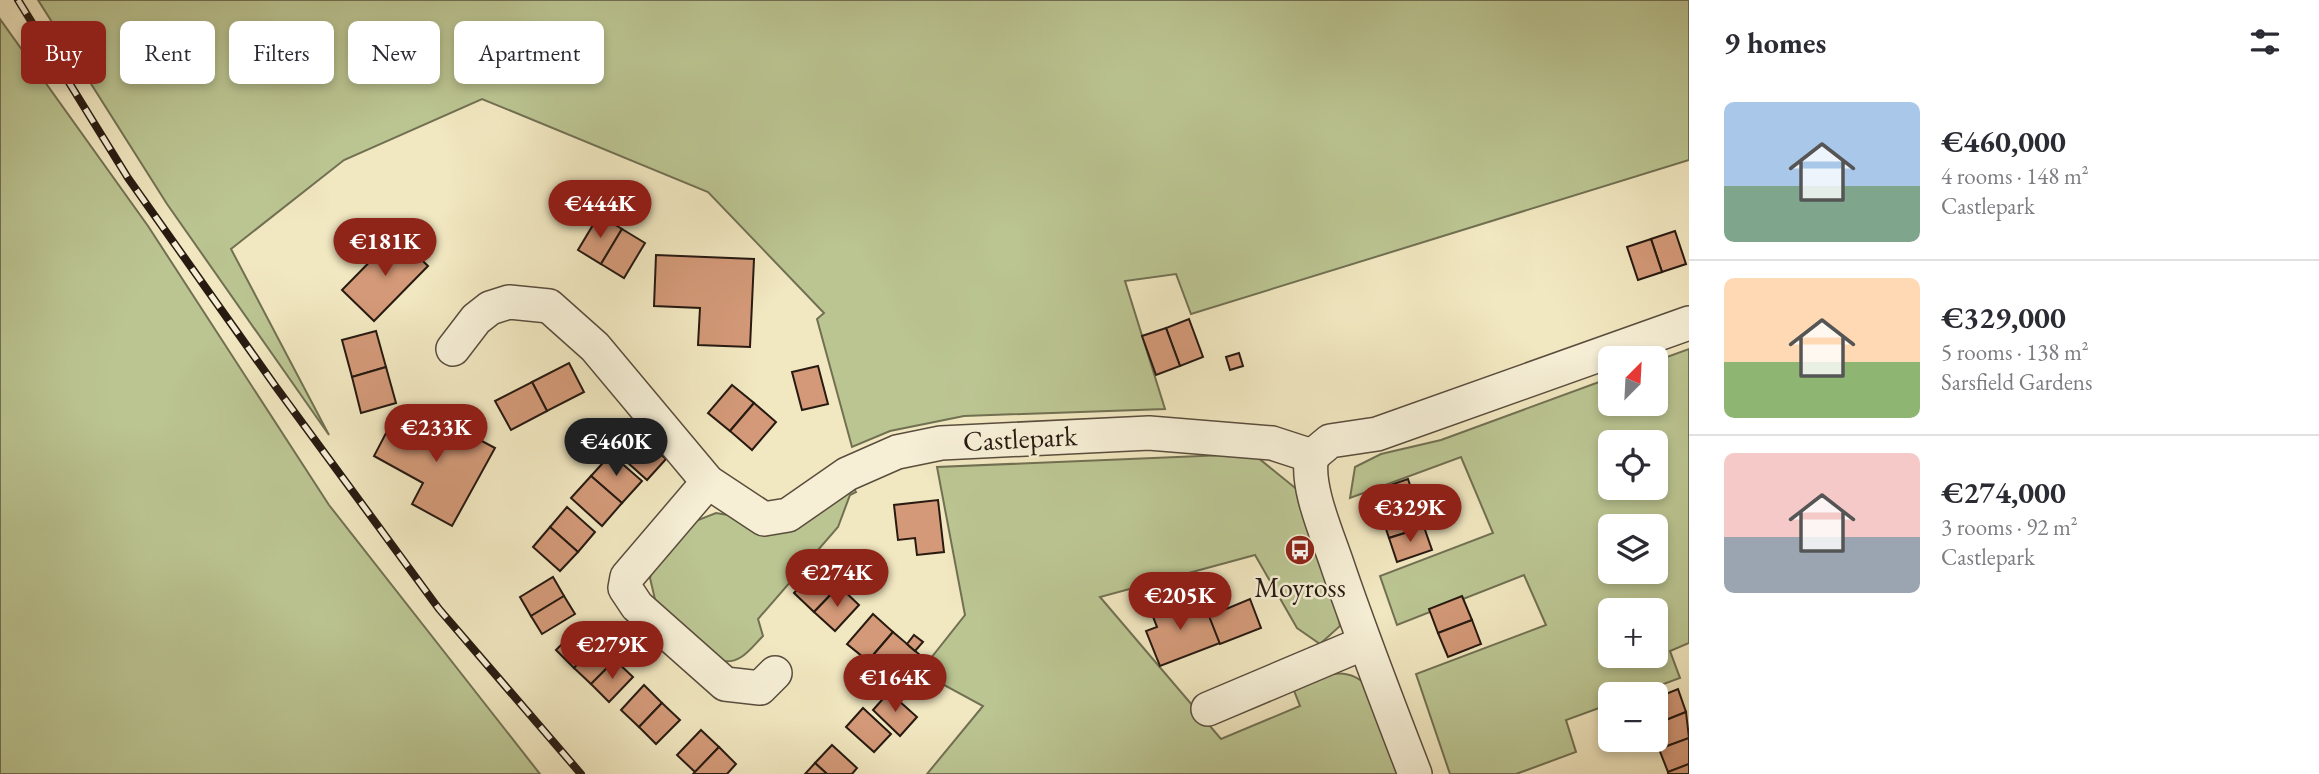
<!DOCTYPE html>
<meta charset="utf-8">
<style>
body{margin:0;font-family:"EB Garamond",serif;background:#f7f7f7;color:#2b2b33;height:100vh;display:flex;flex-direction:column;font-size:26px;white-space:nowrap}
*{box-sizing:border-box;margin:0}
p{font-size:23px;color:#7c7c81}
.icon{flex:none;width:38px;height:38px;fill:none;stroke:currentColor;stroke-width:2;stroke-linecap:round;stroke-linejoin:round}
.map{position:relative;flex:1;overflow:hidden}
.drawer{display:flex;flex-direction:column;background:#fff;width:630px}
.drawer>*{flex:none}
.banner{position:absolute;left:21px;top:21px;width:665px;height:63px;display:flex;gap:14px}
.needle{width:46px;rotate:24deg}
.fabs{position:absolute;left:1598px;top:346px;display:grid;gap:14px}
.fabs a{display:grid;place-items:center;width:70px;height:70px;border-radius:10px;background:#fff;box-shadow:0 4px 10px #0003;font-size:35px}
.price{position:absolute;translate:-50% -60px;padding:0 16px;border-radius:24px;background:#8f2418;color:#fff;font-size:23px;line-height:46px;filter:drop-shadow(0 2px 4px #0008)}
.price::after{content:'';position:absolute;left:50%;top:42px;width:21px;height:16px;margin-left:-10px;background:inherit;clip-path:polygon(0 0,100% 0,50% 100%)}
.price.on{background:#222;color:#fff}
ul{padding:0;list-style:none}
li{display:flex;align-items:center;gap:21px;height:175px;padding:0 35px}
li+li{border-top:2px solid #e1e1e2}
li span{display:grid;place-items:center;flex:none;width:196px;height:140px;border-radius:10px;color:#555}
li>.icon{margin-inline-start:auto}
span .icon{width:84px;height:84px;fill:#fffc;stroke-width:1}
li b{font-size:30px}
h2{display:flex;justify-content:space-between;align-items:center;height:84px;padding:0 35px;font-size:30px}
.pill{padding:0 24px;border-radius:10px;background:#fff;box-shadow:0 4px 10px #0003;font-size:24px;line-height:63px}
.pill.on{background:#8f2418;color:#fff}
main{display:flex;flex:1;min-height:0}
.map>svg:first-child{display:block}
.green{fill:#bbc592;stroke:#717052;stroke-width:2;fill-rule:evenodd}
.building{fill:#d39978;stroke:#271a11;stroke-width:2}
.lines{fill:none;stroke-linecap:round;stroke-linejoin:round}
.minor-casing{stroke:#5a4d3d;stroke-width:36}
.minor{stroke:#f6efd6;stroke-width:33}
.rail-casing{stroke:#271a11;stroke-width:8}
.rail{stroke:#f6efd6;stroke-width:5;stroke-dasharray:16;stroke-linecap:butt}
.labels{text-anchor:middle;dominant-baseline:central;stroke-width:5;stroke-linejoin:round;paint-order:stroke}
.street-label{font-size:28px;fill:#271a11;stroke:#f6efd6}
.poi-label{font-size:28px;fill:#271a11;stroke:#f6efd6}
</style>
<main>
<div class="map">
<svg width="1689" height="774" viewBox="0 0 1689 774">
<rect width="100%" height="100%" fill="#f1e7c0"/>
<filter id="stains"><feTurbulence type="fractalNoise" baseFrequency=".00286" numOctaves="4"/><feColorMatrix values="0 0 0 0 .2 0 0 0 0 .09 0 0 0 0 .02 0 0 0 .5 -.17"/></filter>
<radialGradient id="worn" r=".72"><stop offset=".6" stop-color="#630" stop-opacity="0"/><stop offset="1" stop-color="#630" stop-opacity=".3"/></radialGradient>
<g class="green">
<polygon points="38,0 1689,0 1689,160 1191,314 1176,274 1125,281 1165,409 964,416 890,431 852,447 817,319 824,313 708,192 482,99 344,160 231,249 329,435 167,204"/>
<polygon points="0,19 148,226 329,505 540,774 0,774"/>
<path d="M1689 349V643L1670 651 1680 678 1634 695H1610V704L1566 720 1576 752 1516 774H1450L1416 674 1546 625 1524 575 1397 625 1380 576 1493 533 1461 457 1350 498 1355 467 1381 454 1441 440 1610 378V404H1656V361ZM1610 443H1656V488H1610ZM1610 527H1656V572H1610ZM1610 611H1656V656H1610Z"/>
<path d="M1225 455 1257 457 1299 491 1334 595 1340 626 1320 644 1297 628 1255 555 1100 597 1221 739 1300 706 1293 688C1320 677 1346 662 1369 688L1400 774H927L983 706 920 672 965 615 937 467Z"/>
<path d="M853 487 856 492 850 495 838 527 758 619 763 636C750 649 741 664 722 661L657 608 650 578 653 567 693 522 716 513 728 515Z"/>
</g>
<g class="building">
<polygon points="599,215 622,229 601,264 578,250"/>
<polygon points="622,229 645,243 624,278 601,264"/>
<polygon points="1675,231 1686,264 1662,272 1651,239"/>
<polygon points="396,235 428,266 374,321 342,290"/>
<polygon points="1651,239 1662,272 1638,280 1627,247"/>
<polygon points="656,255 754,259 750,347 698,345 700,308 654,306"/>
<polygon points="1189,319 1203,357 1180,366 1166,328"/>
<polygon points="1166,328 1180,366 1156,375 1142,336"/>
<polygon points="376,331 386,367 352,377 342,340"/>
<polygon points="1239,353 1243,366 1230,370 1226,357"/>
<polygon points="569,363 584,392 547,411 532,382"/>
<polygon points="818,366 828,404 802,410 792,372"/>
<polygon points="386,367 396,403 361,413 352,377"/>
<polygon points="532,382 547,411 511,430 495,401"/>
<polygon points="732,385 754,403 730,431 708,413"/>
<polygon points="754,403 776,422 752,450 730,431"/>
<polygon points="397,412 447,439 454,426 495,448 452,526 412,504 423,483 374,456"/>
<polygon points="635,432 666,459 647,480 617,453"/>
<polygon points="611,454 642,481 622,503 591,476"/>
<polygon points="591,476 622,503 602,526 571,498"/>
<polygon points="1408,479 1416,503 1381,514 1373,491"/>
<polygon points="938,500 944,552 917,555 915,538 898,540 894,505"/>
<polygon points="1416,503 1424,527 1389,538 1381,514"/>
<polygon points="567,507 595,532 578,552 550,527"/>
<polygon points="550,527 578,552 560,571 533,547"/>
<polygon points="1424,527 1432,550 1397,562 1389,538"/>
<polygon points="818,567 839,586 814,612 794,593"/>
<polygon points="553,577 564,596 531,616 520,597"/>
<polygon points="839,586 859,605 835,631 814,612"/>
<polygon points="564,596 575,614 542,634 531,616"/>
<polygon points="1462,596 1472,620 1438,633 1429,609"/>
<polygon points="1179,598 1186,615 1206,607 1220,643 1160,666 1146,631 1157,627 1150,609"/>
<polygon points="1250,599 1261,628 1220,644 1209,616"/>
<polygon points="873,614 893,632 868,661 847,644"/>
<polygon points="1472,620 1481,644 1448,657 1438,633"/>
<polygon points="580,626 598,643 574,668 556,650"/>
<polygon points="893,632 920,655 901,677 894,672 889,679 868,661"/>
<polygon points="914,635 923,642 915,651 907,644"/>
<polygon points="598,643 615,660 591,684 574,668"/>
<polygon points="615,660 633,677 609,702 591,684"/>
<polygon points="644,685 662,703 639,727 621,710"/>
<polygon points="1678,689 1686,712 1656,724 1656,698"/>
<polygon points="889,692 917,717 900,736 873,710"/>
<polygon points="662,703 680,720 656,744 639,727"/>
<polygon points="863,708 891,734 874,752 846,727"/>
<polygon points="1686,712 1689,738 1659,749 1656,724"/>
<polygon points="701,730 719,747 695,772 677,755"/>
<polygon points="1689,738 1689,764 1668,772 1659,749"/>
<polygon points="832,745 857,768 852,774 827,774 815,763"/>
<polygon points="719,747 736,764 727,774 693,774"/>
<polygon points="815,763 827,774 805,774"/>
<polygon points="1689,764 1689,774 1668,774 1668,772"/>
</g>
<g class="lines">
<g class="minor-casing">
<g id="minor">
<polyline points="453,349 476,319 490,308 509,302 549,306 595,347 708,482 764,519 788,515 847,474 897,452 941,443 1149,433 1272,443 1312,456"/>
<polyline points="1312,456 1330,441 1377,434 1689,323"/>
<path d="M1312 456C1305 485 1327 534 1337 564 1361 635 1388 704 1415 774"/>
<polyline points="708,482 627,577 625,588 637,606 725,684 760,688 775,673"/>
<polyline points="1208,709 1364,643"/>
</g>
</g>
<use href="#minor" class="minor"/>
<g class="rail-casing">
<polyline id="rail" points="18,0 128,178 276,387 439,609 581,774"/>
</g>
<use href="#rail" class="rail"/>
</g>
<defs>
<g id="bus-disc" transform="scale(1.575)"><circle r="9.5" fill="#8f2418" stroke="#f6efd6"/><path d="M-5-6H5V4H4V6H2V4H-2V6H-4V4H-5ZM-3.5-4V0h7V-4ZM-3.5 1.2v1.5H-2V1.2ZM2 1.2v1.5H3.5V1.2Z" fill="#fff"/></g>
</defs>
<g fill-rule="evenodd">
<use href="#bus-disc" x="1300" y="550"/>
</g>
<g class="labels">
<g class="street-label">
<text transform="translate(1020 438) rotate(-3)">Castlepark</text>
</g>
<g class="poi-label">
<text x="1300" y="587">Moyross</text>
</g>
</g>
<rect width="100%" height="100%" filter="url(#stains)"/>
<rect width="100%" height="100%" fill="url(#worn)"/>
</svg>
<div class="fabs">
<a><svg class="needle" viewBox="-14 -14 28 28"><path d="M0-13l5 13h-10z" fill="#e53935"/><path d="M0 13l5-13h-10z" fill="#7c7c81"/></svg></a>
<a><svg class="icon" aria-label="locate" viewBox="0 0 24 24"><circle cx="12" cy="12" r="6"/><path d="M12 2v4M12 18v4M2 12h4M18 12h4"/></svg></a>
<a><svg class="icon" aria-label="layers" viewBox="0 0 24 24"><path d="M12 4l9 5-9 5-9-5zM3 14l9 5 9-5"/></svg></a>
<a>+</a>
<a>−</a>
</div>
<b class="price" style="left:600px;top:240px">€444K</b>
<b class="price" style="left:385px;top:278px">€181K</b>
<b class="price" style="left:436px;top:464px">€233K</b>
<b class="price on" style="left:616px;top:478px">€460K</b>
<b class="price" style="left:1410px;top:544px">€329K</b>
<b class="price" style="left:837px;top:609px">€274K</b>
<b class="price" style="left:1180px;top:632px">€205K</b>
<b class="price" style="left:612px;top:681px">€279K</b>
<b class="price" style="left:895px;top:714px">€164K</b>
<div class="banner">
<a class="pill on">Buy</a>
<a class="pill">Rent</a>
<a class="pill">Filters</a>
<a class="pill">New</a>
<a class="pill">Apartment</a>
</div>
</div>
<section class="drawer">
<h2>9 homes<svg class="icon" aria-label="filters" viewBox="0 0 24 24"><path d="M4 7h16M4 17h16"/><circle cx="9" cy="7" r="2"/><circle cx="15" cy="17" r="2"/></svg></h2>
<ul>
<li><span style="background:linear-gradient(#a9c7e8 60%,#7fa58c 0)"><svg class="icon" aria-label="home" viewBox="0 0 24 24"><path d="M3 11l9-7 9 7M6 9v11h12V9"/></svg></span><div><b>€460,000</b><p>4 rooms · 148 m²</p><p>Castlepark</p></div></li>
<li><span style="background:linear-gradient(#ffd9b3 60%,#8fb573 0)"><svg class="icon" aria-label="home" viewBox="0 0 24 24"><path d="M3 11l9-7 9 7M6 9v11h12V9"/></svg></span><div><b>€329,000</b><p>5 rooms · 138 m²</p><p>Sarsfield Gardens</p></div></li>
<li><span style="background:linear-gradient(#f6c9c9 60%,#9aa5b1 0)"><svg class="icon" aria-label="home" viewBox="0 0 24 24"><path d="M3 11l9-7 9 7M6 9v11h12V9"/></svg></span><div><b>€274,000</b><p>3 rooms · 92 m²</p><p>Castlepark</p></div></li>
</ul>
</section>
</main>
